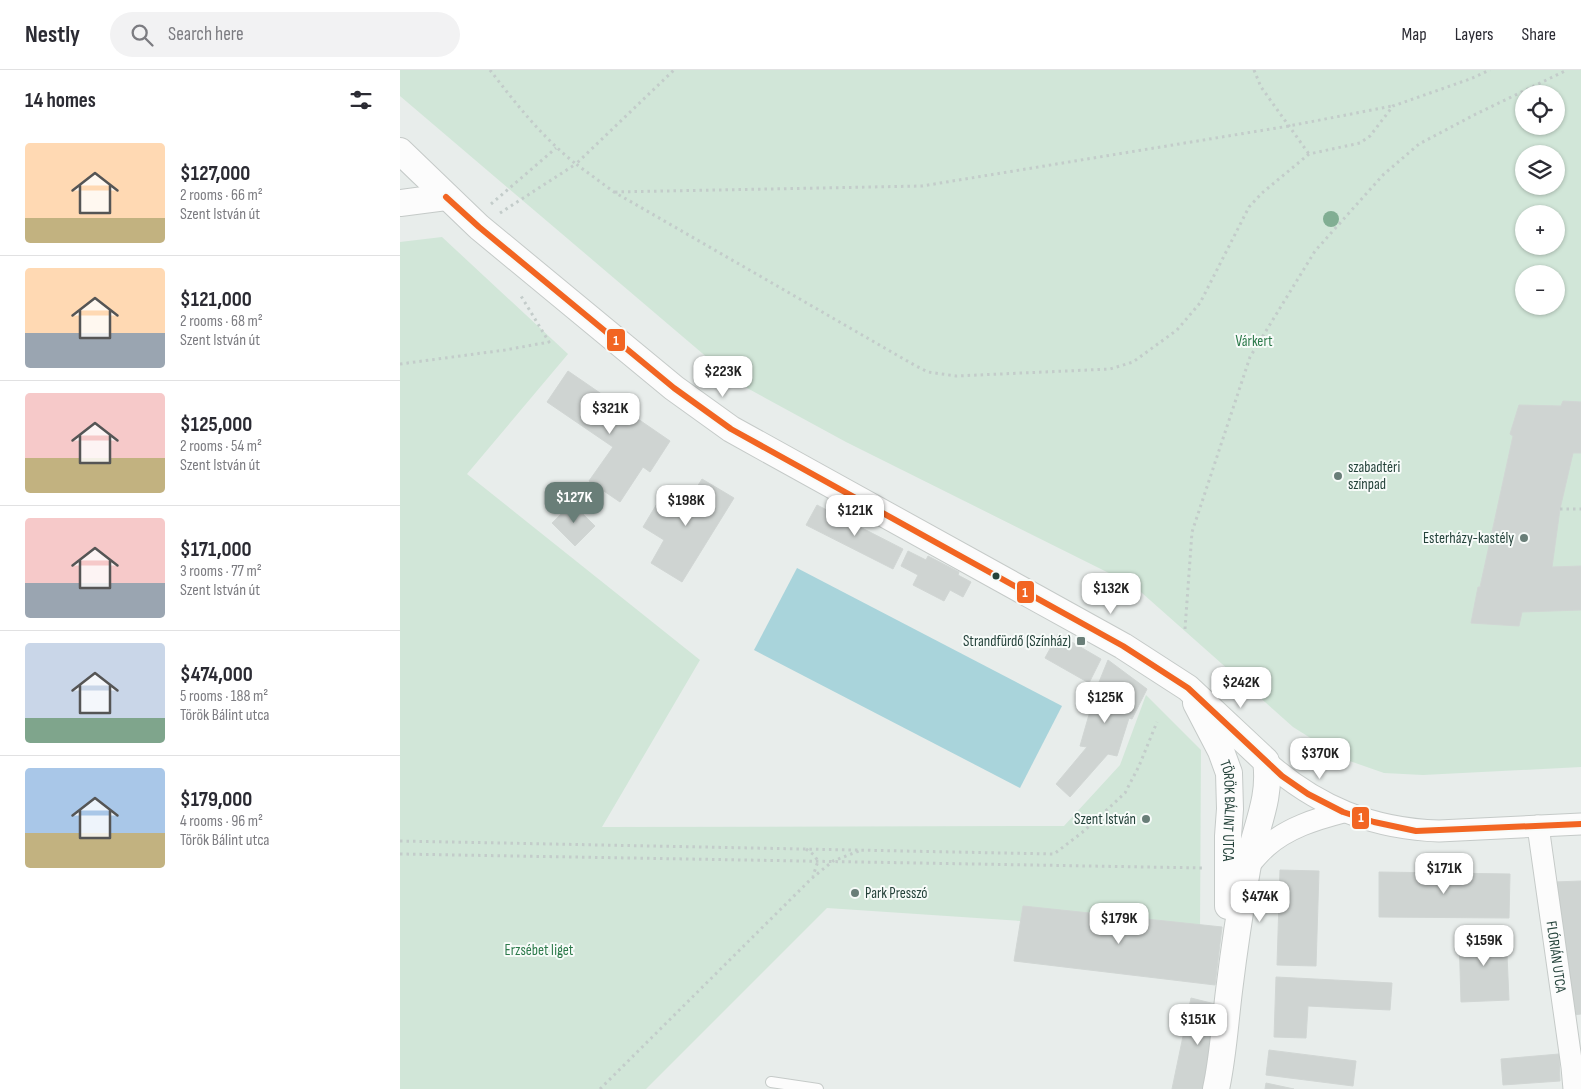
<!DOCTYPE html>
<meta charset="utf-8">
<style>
body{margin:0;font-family:"Sofia Sans Condensed",sans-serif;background:#f2f2f3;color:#2b2b33;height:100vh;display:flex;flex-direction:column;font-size:19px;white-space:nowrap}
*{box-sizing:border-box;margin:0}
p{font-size:16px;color:#7c7c81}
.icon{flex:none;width:28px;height:28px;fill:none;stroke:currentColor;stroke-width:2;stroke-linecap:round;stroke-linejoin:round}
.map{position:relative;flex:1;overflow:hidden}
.side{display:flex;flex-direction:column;background:#fff;width:400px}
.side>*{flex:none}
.fabs{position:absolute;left:1115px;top:15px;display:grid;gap:10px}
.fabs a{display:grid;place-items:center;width:50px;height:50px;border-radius:50%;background:#fff;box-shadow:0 1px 4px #0004;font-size:25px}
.price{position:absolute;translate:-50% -42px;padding:0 11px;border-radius:10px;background:#fff;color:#222;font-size:16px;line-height:32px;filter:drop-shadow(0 1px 2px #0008)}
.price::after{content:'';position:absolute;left:50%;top:30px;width:15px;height:11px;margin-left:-8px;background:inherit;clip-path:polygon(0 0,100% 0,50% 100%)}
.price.on{background:#697e78;color:#fff}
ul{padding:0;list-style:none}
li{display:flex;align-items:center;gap:15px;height:125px;padding:0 25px}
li+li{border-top:1px solid #e1e1e2}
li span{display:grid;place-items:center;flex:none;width:140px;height:100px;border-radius:5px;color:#555}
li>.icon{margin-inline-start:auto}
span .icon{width:60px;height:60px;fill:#fffc;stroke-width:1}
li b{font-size:21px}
h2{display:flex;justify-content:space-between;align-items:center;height:60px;padding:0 25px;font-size:21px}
header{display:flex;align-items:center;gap:30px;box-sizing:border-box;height:70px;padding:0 25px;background:#fff;border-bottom:1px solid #e1e1e2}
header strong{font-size:24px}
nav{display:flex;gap:28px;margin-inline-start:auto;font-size:18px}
.search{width:350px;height:45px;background:#f2f2f3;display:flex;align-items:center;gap:12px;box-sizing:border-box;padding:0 18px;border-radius:28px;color:#7c7c81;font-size:19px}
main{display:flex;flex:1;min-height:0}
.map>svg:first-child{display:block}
.green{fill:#d1e6d8;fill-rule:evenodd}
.water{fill:#a9d4db}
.building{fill:#cfd4d2;stroke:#d1d6d4}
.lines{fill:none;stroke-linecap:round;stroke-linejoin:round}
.service-casing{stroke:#c5cac8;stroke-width:12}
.minor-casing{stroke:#c5cac8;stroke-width:23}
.tertiary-casing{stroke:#c5cac8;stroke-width:28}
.path{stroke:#c3ccca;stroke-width:3;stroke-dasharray:2.5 4;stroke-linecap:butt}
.service{stroke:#fcfcfc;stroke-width:10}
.minor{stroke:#fcfcfc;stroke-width:21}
.tertiary{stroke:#fcfcfc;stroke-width:26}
.bus-1-casing{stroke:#f7fbf9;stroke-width:10}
.bus-1{stroke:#f26522;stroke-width:6}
.tree{fill:#81ae93}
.poi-dot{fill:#697e78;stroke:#f7fbf9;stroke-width:2}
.bus-dot{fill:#24423a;stroke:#f7fbf9;stroke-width:2}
.labels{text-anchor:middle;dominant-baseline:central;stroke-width:4;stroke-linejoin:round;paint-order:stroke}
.park-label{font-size:15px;fill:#2d7a4b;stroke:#f7fbf9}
.poi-label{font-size:15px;fill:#24423a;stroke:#f7fbf9;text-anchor:end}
.street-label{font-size:15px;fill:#24423a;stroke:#f7fbf9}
.line-badge{stroke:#f7fbf9;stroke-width:2}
.badge-label{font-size:14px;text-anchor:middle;font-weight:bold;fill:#fff}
</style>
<header>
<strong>Nestly</strong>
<div class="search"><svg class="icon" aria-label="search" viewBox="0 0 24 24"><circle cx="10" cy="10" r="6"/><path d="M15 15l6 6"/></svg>Search here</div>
<nav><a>Map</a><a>Layers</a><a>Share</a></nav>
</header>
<main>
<section class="side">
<h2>14 homes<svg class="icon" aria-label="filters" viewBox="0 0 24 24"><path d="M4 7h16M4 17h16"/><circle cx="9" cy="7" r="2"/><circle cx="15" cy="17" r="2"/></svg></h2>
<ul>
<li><span style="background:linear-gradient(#ffd9b3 75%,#c2b280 0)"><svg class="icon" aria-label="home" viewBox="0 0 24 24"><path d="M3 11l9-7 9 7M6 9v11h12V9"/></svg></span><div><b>$127,000</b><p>2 rooms · 66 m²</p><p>Szent István út</p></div></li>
<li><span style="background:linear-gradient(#ffd9b3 65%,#9aa5b1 0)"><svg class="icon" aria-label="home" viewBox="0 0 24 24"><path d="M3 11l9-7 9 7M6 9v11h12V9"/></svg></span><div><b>$121,000</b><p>2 rooms · 68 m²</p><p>Szent István út</p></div></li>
<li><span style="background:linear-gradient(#f6c9c9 65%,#c2b280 0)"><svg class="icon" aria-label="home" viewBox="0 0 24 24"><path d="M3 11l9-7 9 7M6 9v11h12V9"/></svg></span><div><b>$125,000</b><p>2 rooms · 54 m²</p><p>Szent István út</p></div></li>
<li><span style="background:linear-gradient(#f6c9c9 65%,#9aa5b1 0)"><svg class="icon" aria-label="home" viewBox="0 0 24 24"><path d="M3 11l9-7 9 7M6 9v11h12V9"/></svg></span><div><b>$171,000</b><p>3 rooms · 77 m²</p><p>Szent István út</p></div></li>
<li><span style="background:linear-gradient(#c9d6e8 75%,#7fa58c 0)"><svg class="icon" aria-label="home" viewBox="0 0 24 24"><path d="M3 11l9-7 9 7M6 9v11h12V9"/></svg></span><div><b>$474,000</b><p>5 rooms · 188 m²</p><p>Török Bálint utca</p></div></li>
<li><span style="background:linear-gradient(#a9c7e8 65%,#c2b280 0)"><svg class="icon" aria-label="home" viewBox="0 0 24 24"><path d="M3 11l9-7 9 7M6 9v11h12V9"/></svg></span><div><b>$179,000</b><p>4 rooms · 96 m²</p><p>Török Bálint utca</p></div></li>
</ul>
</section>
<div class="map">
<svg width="1181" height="1019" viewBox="0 0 1181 1019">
<rect width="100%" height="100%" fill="#e8edeb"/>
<g class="green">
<path d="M0 0H1181V697L1023 705 984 703 944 689 893 657 733 515 446 372 336 312 0 26ZM1124 24H1156V56H1124ZM1124 84H1156V116H1124ZM1124 144H1156V176H1124ZM1124 204H1156V236H1124Z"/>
<polygon points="42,167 168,284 67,404 300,590 202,757 664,756 720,695 746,625 801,680 800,863 427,838 246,1019 0,1019 0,172"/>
</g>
<polygon class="water" points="397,498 662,636 620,718 354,580"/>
<g class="building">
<polygon points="168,301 270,371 250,402 243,397 220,432 189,411 213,377 147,332"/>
<polygon points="1163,331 1181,332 1181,383 1173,383 1160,439 1152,497 1181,496 1181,540 1122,542 1119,556 1071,553 1078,517 1080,517 1113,366 1110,364 1119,335 1161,336"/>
<polygon points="302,409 334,428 282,512 251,493 264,470 243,457 264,422 286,435"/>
<polygon points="172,433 195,456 175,476 152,453"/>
<polygon points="417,435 503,479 493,499 406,455"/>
<polygon points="508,481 526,490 528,486 559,502 558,505 571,512 563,527 550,520 544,531 513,515 518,505 501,496"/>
<polygon points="658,564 701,589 689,613 645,588"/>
<polygon points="708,590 747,619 732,649 729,648 717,686 708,684 670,727 656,714 687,677 680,676 697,617"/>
<polygon points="880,800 919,801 916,896 877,895"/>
<polygon points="979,802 1110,804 1109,848 979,847"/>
<polygon points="1181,811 1181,944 1173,945 1154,812"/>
<polygon points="623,836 822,857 815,915 614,891"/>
<polygon points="1106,862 1109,930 1061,932 1059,865"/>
<polygon points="876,907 992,913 990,940 908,936 906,968 874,967"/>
<polygon points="791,928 823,936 808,1019 772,1019"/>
<polygon points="869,980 956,991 953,1016 866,1005"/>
<polygon points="1159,984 1160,1011 1103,1015 1101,989"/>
<polygon points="866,1013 894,1019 865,1019"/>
</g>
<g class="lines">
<g class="service-casing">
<polyline id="service" points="371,1012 418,1019"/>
</g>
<g class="minor-casing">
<g id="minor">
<path d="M866 691C916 736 972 759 1039 761L1181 754"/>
<path id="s1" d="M1138 756 1172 997 1174 1019"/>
<path d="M847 797C853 791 859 783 866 777 887 758 916 749 943 742"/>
</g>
</g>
<g class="tertiary-casing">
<g id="tertiary">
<path d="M0 81 79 157 274 318 331 359 723 576 788 618 866 691C872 731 853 762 847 800 840 840 834 880 829 921 825 953 823 987 816 1019"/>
<polyline points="0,133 46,127"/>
<path id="s2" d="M796 633 821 681 829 703 830 739 828 766V836"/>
</g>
</g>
<g class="path">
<path d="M90 0C116 34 142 67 176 94L274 0"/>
<polyline points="854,0 861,17 909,84"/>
<polyline points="215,122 522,116 889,56 992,36"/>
<polyline points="91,134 156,78"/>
<polyline points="100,143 176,94 214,122 516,296 528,302 556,306 710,299 733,292 777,260 800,233 849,137 862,123 909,84 960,73 970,66 993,36 1070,9 1090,0"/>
<polyline points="0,294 105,280 149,272 121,226"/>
<polyline points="1160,439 1181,439"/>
<polyline points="785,559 792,462 850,287 915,181 983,105 1019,74 1074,45 1167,0"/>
<polyline points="0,771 654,784 684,761 725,723 739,696 757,652"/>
<polyline points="406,779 414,785 418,791 413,806"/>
<polyline points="0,784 804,798"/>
<polyline points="200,1019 411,809 433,791 459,781"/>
</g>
<use href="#service" class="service"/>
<use href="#minor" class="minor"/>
<use href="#tertiary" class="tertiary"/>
<g class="bus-1-casing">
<polyline id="bus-1" points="46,127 79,157 274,318 331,359 723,576 788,618 882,706 908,724 943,742 974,752 1016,761 1181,754"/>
</g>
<use href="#bus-1" class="bus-1"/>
</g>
<circle class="tree" cx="931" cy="149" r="8"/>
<g class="poi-dot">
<circle cx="938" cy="406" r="5"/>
<circle cx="1124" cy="468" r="5"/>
<rect x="676" y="566" width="10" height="10" rx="2.5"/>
<circle cx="746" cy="749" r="5"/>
<circle cx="455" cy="823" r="5"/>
</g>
<circle class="bus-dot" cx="596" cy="506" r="4.5"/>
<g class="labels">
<g class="park-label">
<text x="854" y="271">Várkert</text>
<text x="139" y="880">Erzsébet liget</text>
</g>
<g class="poi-label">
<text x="948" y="397" text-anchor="start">szabadtéri<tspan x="948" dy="17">színpad</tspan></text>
<text x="1114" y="468">Esterházy-kastély</text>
<text x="671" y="571">Strandfürdő (Színház)</text>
<text x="736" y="749">Szent István</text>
<text x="465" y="823" text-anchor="start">Park Presszó</text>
</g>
<g class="street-label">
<text stroke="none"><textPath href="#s2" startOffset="115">TÖRÖK BÁLINT UTCA</textPath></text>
<text stroke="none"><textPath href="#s1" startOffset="132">FLÓRIÁN UTCA</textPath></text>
</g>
</g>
<g class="line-badge">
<rect x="206" y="258" width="20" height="24" rx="5" fill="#f26522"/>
<rect x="616" y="510" width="19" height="24" rx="5" fill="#f26522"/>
<rect x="951" y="736" width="19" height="24" rx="5" fill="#f26522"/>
</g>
<g class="badge-label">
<text x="216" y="275">1</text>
<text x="625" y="527">1</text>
<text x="961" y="752">1</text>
</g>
</svg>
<div class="fabs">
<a><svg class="icon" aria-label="locate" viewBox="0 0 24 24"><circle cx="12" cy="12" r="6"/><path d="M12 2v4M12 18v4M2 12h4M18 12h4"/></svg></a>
<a><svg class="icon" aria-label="layers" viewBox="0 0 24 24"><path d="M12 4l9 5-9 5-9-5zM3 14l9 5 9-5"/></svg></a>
<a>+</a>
<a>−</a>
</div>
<b class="price" style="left:323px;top:328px">$223K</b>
<b class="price" style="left:210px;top:365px">$321K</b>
<b class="price on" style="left:174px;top:454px">$127K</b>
<b class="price" style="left:286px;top:457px">$198K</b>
<b class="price" style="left:455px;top:467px">$121K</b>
<b class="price" style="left:711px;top:545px">$132K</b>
<b class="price" style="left:841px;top:639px">$242K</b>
<b class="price" style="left:705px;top:654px">$125K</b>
<b class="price" style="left:920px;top:710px">$370K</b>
<b class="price" style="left:1044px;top:825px">$171K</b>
<b class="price" style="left:860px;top:853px">$474K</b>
<b class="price" style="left:719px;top:875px">$179K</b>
<b class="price" style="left:1084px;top:897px">$159K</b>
<b class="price" style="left:798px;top:976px">$151K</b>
</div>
</main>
